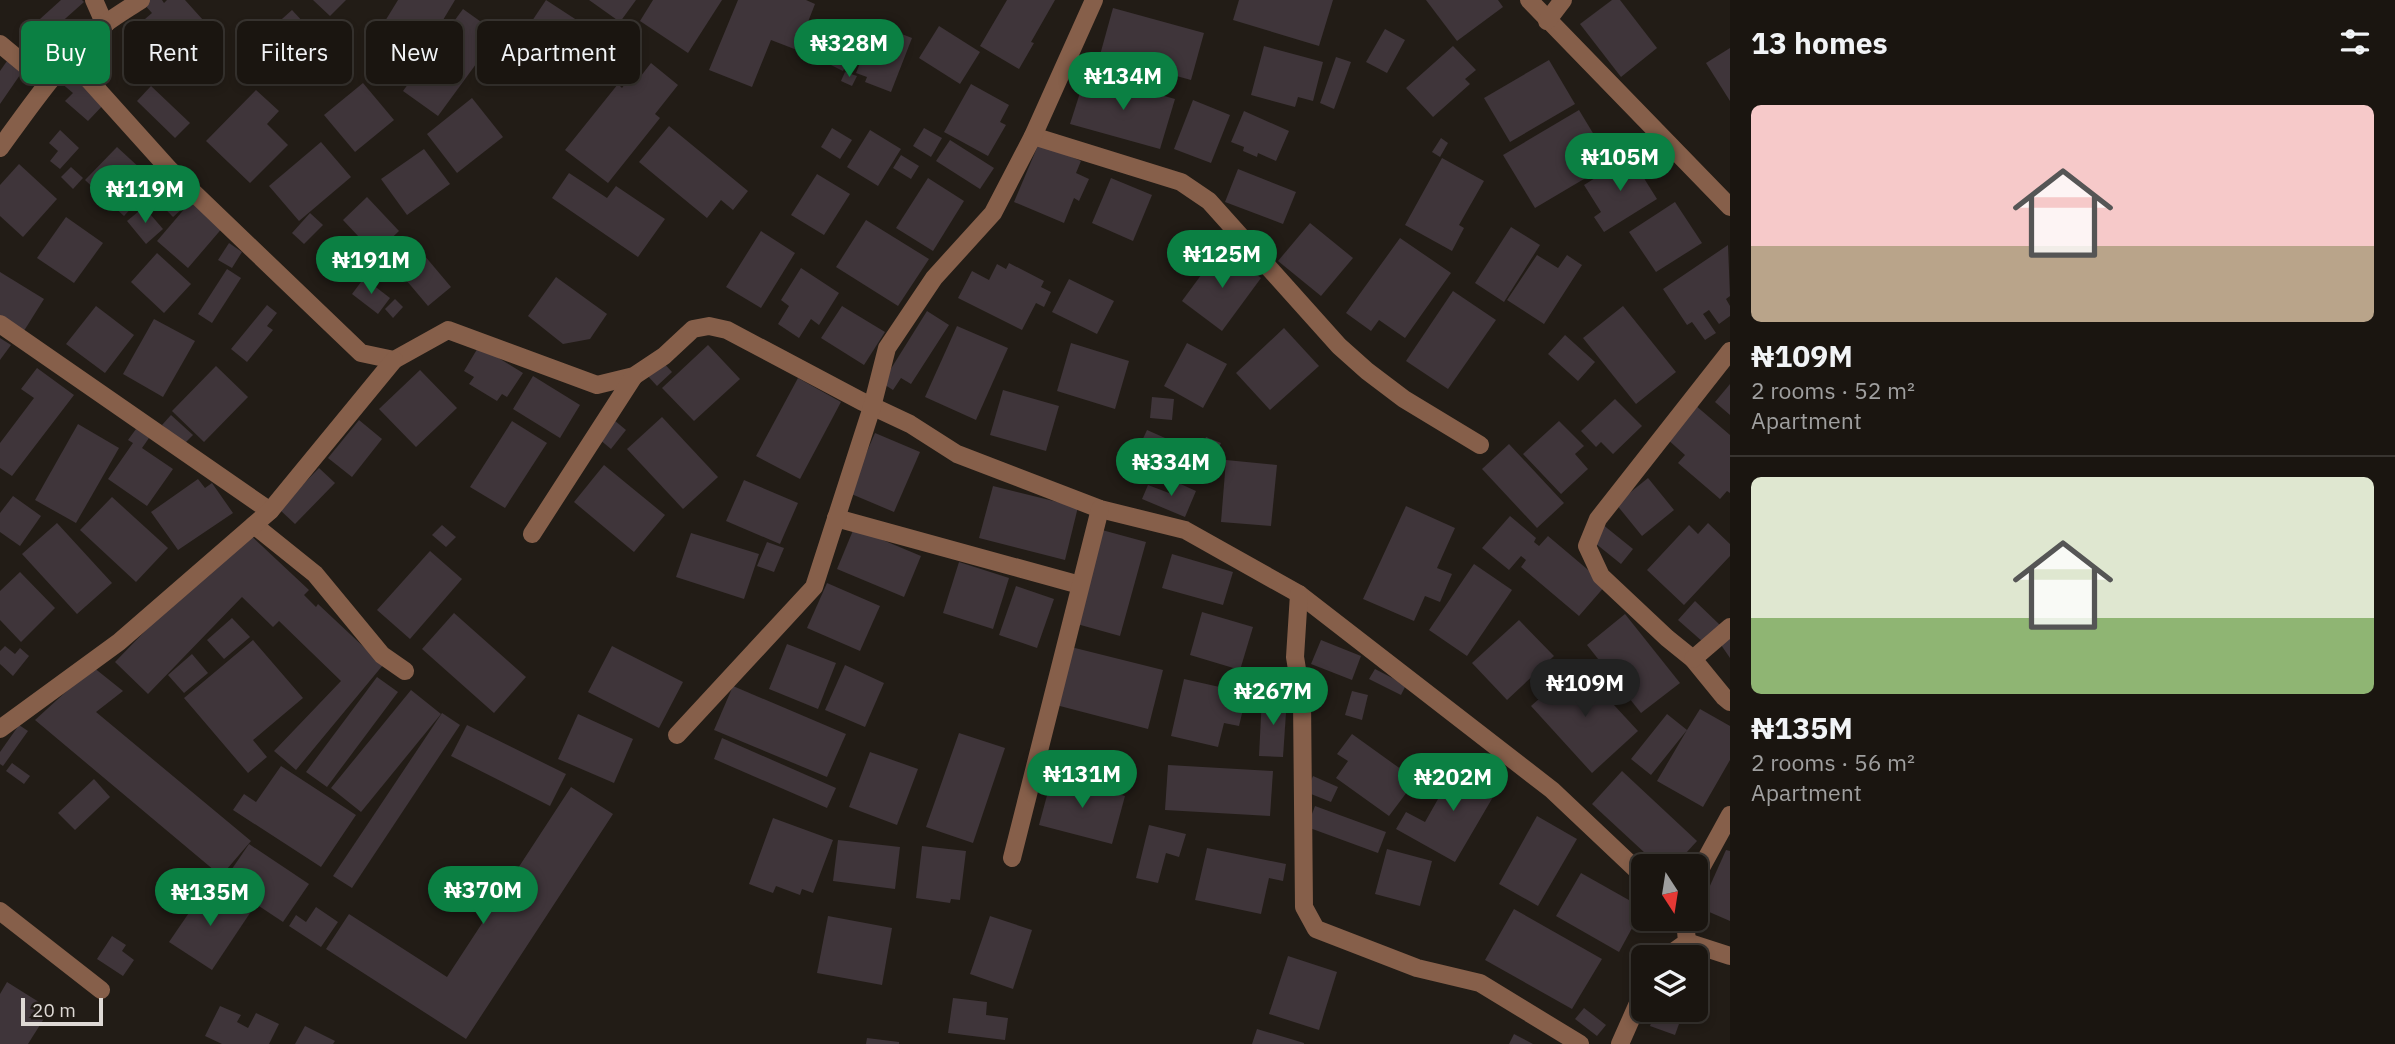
<!DOCTYPE html>
<meta charset="utf-8">
<style>
body{margin:0;font-family:"IBM Plex Sans",sans-serif;background:#231e19;color:#f1f3f6;height:100vh;display:flex;flex-direction:column;font-size:26px;white-space:nowrap}
*{box-sizing:border-box;margin:0}
p{font-size:23px;color:#9f9f9f}
.icon{flex:none;width:38px;height:38px;fill:none;stroke:currentColor;stroke-width:2;stroke-linecap:round;stroke-linejoin:round}
.map{position:relative;flex:1;overflow:hidden}
.sheet{display:flex;flex-direction:column;background:#1a1510;width:665px}
.sheet>*{flex:none}
.hud{position:absolute;left:21px;top:21px;width:665px;height:63px;display:flex;gap:14px}
.needle{width:46px;rotate:168deg}
.tools{position:absolute;left:1631px;top:854px;display:grid;gap:14px}
.tools a{display:grid;place-items:center;width:77px;height:77px;border-radius:10px;background:#1a1510;box-shadow:0 4px 10px #0003,0 0 0 2px #383430;font-size:35px}
.scale{position:absolute;left:21px;bottom:18px;width:82px;box-sizing:border-box;padding-left:7px;border:4px solid #ded9d5;border-top:0;font-size:19px;line-height:24px;white-space:nowrap;color:#ded9d5;-webkit-text-stroke:5px #221c16;paint-order:stroke}
.price{position:absolute;translate:-50% -60px;padding:0 16px;border-radius:24px;background:#0b8043;color:#fff;font-size:23px;line-height:46px;filter:drop-shadow(0 2px 4px #0008)}
.price::after{content:'';position:absolute;left:50%;top:42px;width:21px;height:16px;margin-left:-10px;background:inherit;clip-path:polygon(0 0,100% 0,50% 100%)}
.price.current{background:#222;color:#fff}
ul{padding:0;list-style:none}
li{display:grid;align-content:center;gap:14px;height:371px;padding:0 21px}
li+li{border-top:2px solid #383430}
li span{display:grid;place-items:center;height:217px;border-radius:10px;color:#555}
li>.icon{margin-inline-start:auto}
span .icon{width:126px;height:126px;fill:#fffc;stroke-width:1}
li b{font-size:30px}
h2{display:flex;justify-content:space-between;align-items:center;height:84px;padding:0 21px;font-size:30px}
.pill{padding:0 24px;border-radius:10px;background:#1a1510;box-shadow:0 4px 10px #0003,0 0 0 2px #383430;font-size:24px;line-height:63px}
.pill.current{background:#0b8043;color:#fff}
main{display:flex;flex:1;min-height:0}
.map>svg:first-child{display:block}
.building{fill:#3f353a}
.lines{fill:none;stroke-linecap:round;stroke-linejoin:round}
.minor{stroke:#865f4a;stroke-width:18}
</style>
<main>
<div class="map">
<svg width="1730" height="1044" viewBox="0 0 1730 1044">
<rect width="100%" height="100%" fill="#221c16"/>
<g class="building">
<polygon points="61,0 82,0 84,2 30,50 19,38"/>
<polygon points="146,0 162,0 164,3 167,0 185,0 212,30 178,59 145,19 152,13 143,3"/>
<polygon points="313,0 346,0 330,16"/>
<polygon points="398,0 455,0 413,70 371,44"/>
<polygon points="546,0 595,32 575,62 526,30"/>
<polygon points="589,0 636,0 620,22"/>
<polygon points="653,0 722,0 688,53 640,21"/>
<polygon points="738,0 806,0 815,4 797,50 771,40 752,87 709,70"/>
<polygon points="1007,0 1055,0 1031,42 1034,43 1019,69 980,46"/>
<polygon points="1239,0 1333,0 1319,46 1233,20"/>
<polygon points="1426,0 1498,0 1503,7 1457,41"/>
<polygon points="1612,0 1620,0 1657,48 1621,77 1580,24"/>
<polygon points="1113,8 1204,33 1191,80 1100,55"/>
<polygon points="463,9 498,34 438,116 403,91"/>
<polygon points="292,10 317,37 269,80 245,52"/>
<polygon points="838,23 861,35 843,71 819,59"/>
<polygon points="876,24 912,38 891,92 865,82 867,77 856,73"/>
<polygon points="939,26 980,52 960,84 919,58"/>
<polygon points="1385,29 1405,40 1387,73 1366,62"/>
<polygon points="1264,46 1323,62 1313,101 1298,97 1295,107 1251,95"/>
<polygon points="1453,46 1476,70 1465,79 1470,84 1433,117 1406,88"/>
<polygon points="1730,48 1730,101 1706,63"/>
<polygon points="1336,57 1351,62 1334,109 1320,103"/>
<polygon points="1549,60 1575,104 1510,142 1484,98"/>
<polygon points="7,61 22,72 0,104 0,71"/>
<polygon points="651,63 678,85 655,114 660,118 608,183 565,150 618,84 622,88 630,77 637,81"/>
<polygon points="71,69 107,101 88,121 65,101 73,93 60,82"/>
<polygon points="845,72 857,76 852,86 841,81"/>
<polygon points="1086,74 1175,99 1160,149 1070,124"/>
<polygon points="363,83 394,120 355,152 324,115"/>
<polygon points="971,84 1009,105 1000,122 1006,125 988,156 944,132"/>
<polygon points="151,86 190,123 175,138 137,101"/>
<polygon points="256,90 279,111 267,124 288,145 250,183 206,141"/>
<polygon points="472,98 503,137 457,173 427,134"/>
<polygon points="1193,100 1230,115 1211,163 1174,149"/>
<polygon points="1579,110 1611,163 1535,208 1503,155"/>
<polygon points="1244,111 1289,131 1276,161 1258,153 1257,157 1243,151 1244,147 1231,142"/>
<polygon points="669,126 748,191 733,210 721,200 707,218 639,162"/>
<polygon points="832,128 852,140 840,159 821,147"/>
<polygon points="924,128 942,138 931,157 913,146"/>
<polygon points="60,130 79,148 60,169 50,161 58,151 49,143"/>
<polygon points="870,130 901,149 878,186 847,167"/>
<polygon points="1441,138 1448,143 1440,157 1432,152"/>
<polygon points="950,140 994,168 980,189 936,161"/>
<polygon points="321,142 351,177 299,221 269,186"/>
<polygon points="1039,143 1081,161 1076,173 1089,179 1079,201 1074,198 1064,223 1014,202"/>
<polygon points="117,147 155,182 124,216 85,180"/>
<polygon points="424,149 450,184 407,215 381,179"/>
<polygon points="901,155 919,166 911,179 893,168"/>
<polygon points="1630,156 1657,199 1604,232 1594,217 1601,212 1584,185"/>
<polygon points="1442,158 1484,181 1459,225 1464,228 1452,251 1405,225"/>
<polygon points="19,164 57,199 23,237 0,216 0,185"/>
<polygon points="71,167 83,178 73,189 61,177"/>
<polygon points="1238,169 1296,192 1283,224 1225,202"/>
<polygon points="569,173 607,198 616,186 665,219 638,257 552,198"/>
<polygon points="817,174 850,194 824,235 791,215"/>
<polygon points="172,175 193,199 173,217 151,194"/>
<polygon points="928,178 964,201 933,251 896,228"/>
<polygon points="1111,178 1152,195 1133,241 1092,223"/>
<polygon points="367,197 399,231 375,254 343,220"/>
<polygon points="192,200 224,226 188,268 157,241"/>
<polygon points="1675,202 1702,243 1656,272 1629,232"/>
<polygon points="144,207 163,229 146,244 127,221"/>
<polygon points="310,213 323,225 304,244 292,233"/>
<polygon points="66,217 103,243 74,283 37,258"/>
<polygon points="866,220 929,259 898,306 836,267"/>
<polygon points="1310,223 1353,258 1321,296 1278,261"/>
<polygon points="1511,227 1540,245 1504,302 1475,283"/>
<polygon points="761,231 795,253 761,308 726,287"/>
<polygon points="1400,238 1451,273 1405,338 1379,320 1371,331 1346,313"/>
<polygon points="413,242 451,287 428,306 390,261"/>
<polygon points="229,243 242,252 232,268 218,260"/>
<polygon points="1728,245 1730,296 1726,299 1730,306 1730,316 1719,324 1709,310 1703,314 1716,333 1705,340 1692,322 1687,325 1663,289"/>
<polygon points="1221,248 1261,278 1222,331 1182,301"/>
<polygon points="157,253 191,284 164,313 131,282"/>
<polygon points="1537,255 1558,268 1567,255 1582,265 1544,324 1507,300"/>
<polygon points="1009,263 1044,281 1041,287 1051,292 1044,307 1036,303 1022,330 958,298 972,271 989,280 997,264 1006,269"/>
<polygon points="801,268 839,293 819,325 811,319 799,338 778,324 789,306 781,300"/>
<polygon points="227,269 241,278 212,323 198,314"/>
<polygon points="0,272 44,299 22,334 0,321"/>
<polygon points="556,277 607,314 590,339 563,344 528,316"/>
<polygon points="364,278 390,298 378,314 352,294"/>
<polygon points="1069,279 1114,301 1097,334 1052,312"/>
<polygon points="1453,291 1496,320 1448,389 1406,361"/>
<polygon points="395,299 403,307 393,318 385,309"/>
<polygon points="267,305 277,313 267,326 273,330 247,362 231,349"/>
<polygon points="96,306 134,335 105,373 66,344"/>
<polygon points="842,306 885,332 864,365 821,338"/>
<polygon points="1623,306 1676,372 1636,404 1583,338"/>
<polygon points="927,311 949,325 911,384 901,378 893,390 882,383"/>
<polygon points="154,319 195,341 163,397 123,374"/>
<polygon points="957,326 1008,348 976,420 925,397"/>
<polygon points="1284,328 1319,366 1270,410 1236,373"/>
<polygon points="1565,335 1595,362 1578,381 1548,354"/>
<polygon points="0,338 11,345 0,360"/>
<polygon points="1071,343 1129,361 1115,409 1057,391"/>
<polygon points="1187,343 1227,364 1203,408 1164,386"/>
<polygon points="708,345 740,379 694,421 662,388"/>
<polygon points="479,346 523,373 507,397 502,394 497,401 469,384 474,377 464,371"/>
<polygon points="661,360 672,372 657,386 646,374"/>
<polygon points="216,366 248,397 204,442 172,411"/>
<polygon points="37,368 74,395 12,476 0,468 0,443 34,398 21,389"/>
<polygon points="420,370 457,408 416,447 379,409"/>
<polygon points="533,376 580,405 560,438 513,409"/>
<polygon points="798,378 841,402 800,479 756,456"/>
<polygon points="1730,384 1730,415 1715,402"/>
<polygon points="1003,390 1059,406 1046,451 990,435"/>
<polygon points="1152,397 1174,399 1172,420 1150,418"/>
<polygon points="1615,399 1642,426 1613,454 1601,442 1596,447 1581,431"/>
<polygon points="1695,405 1730,435 1730,493 1727,491 1720,499 1678,463 1685,455 1666,438"/>
<polygon points="171,415 193,435 184,444 162,425"/>
<polygon points="662,417 718,477 683,509 627,449"/>
<polygon points="359,420 382,439 352,477 328,458"/>
<polygon points="614,420 626,430 611,449 599,439"/>
<polygon points="512,421 547,443 505,508 470,487"/>
<polygon points="1559,421 1584,446 1575,454 1588,469 1561,494 1523,454"/>
<polygon points="78,424 119,448 76,523 35,500"/>
<polygon points="136,429 149,438 142,448 173,469 147,506 108,479 133,443 128,440"/>
<polygon points="1147,430 1190,449 1178,475 1135,456"/>
<polygon points="875,433 920,452 894,512 849,493"/>
<polygon points="1206,437 1221,443 1215,456 1201,450"/>
<polygon points="1509,444 1564,503 1537,528 1482,469"/>
<polygon points="1226,460 1277,465 1271,526 1221,522"/>
<polygon points="604,465 665,515 634,552 574,502"/>
<polygon points="319,468 335,483 295,524 279,509"/>
<polygon points="1648,478 1674,510 1642,536 1616,504"/>
<polygon points="198,479 205,488 212,483 233,513 178,550 151,512"/>
<polygon points="744,480 798,503 780,544 726,521"/>
<polygon points="1174,481 1196,491 1185,517 1142,499 1148,485 1169,493"/>
<polygon points="993,486 1078,507 1065,560 979,538"/>
<polygon points="13,496 41,516 20,546 0,532 0,513"/>
<polygon points="112,497 168,548 136,582 80,530"/>
<polygon points="1406,506 1455,528 1437,568 1452,574 1440,602 1425,596 1414,621 1363,599"/>
<polygon points="1510,516 1536,538 1534,542 1539,546 1548,536 1606,585 1579,616 1521,567 1526,560 1521,556 1509,570 1482,548"/>
<polygon points="57,523 112,583 77,614 22,554"/>
<polygon points="1708,523 1730,544 1730,556 1684,605 1647,570 1689,525 1698,534"/>
<polygon points="1602,524 1633,549 1621,564 1590,539"/>
<polygon points="442,525 456,537 446,547 432,535"/>
<polygon points="854,528 921,556 904,597 837,569"/>
<polygon points="244,529 309,590 304,595 316,607 318,604 383,665 296,770 274,751 341,681 279,621 273,627 242,597 148,694 115,662"/>
<polygon points="1102,530 1146,542 1120,636 1077,624"/>
<polygon points="691,533 759,554 744,599 676,577"/>
<polygon points="767,542 784,548 774,572 757,566"/>
<polygon points="430,551 462,579 410,639 377,610"/>
<polygon points="1172,554 1233,572 1223,605 1162,588"/>
<polygon points="959,562 1009,578 993,629 943,613"/>
<polygon points="1474,564 1512,590 1467,656 1429,630"/>
<polygon points="20,572 55,608 21,642 0,620 0,591"/>
<polygon points="827,583 880,606 860,651 807,628"/>
<polygon points="1016,586 1054,599 1037,648 999,635"/>
<polygon points="1695,601 1720,625 1703,642 1678,620"/>
<polygon points="1202,612 1253,627 1240,670 1190,655"/>
<polygon points="454,613 526,677 494,713 422,649"/>
<polygon points="1625,614 1680,683 1641,713 1587,645"/>
<polygon points="232,618 250,637 224,659 207,640"/>
<polygon points="1519,620 1554,656 1507,700 1472,663"/>
<polygon points="1730,634 1730,658 1719,642"/>
<polygon points="253,640 303,698 253,740 267,757 248,773 184,698"/>
<polygon points="1321,640 1361,656 1352,680 1311,664"/>
<polygon points="787,644 836,663 818,709 769,689"/>
<polygon points="5,646 15,654 20,648 29,656 13,676 0,664 0,651"/>
<polygon points="612,646 683,682 659,728 588,692"/>
<polygon points="1071,647 1163,670 1148,729 1056,705"/>
<polygon points="192,654 208,673 184,693 168,675"/>
<polygon points="845,665 884,683 865,727 825,710"/>
<polygon points="1577,665 1638,731 1592,773 1531,706"/>
<polygon points="93,667 123,691 96,712 251,841 221,876 35,720"/>
<polygon points="1375,669 1406,685 1401,695 1369,679"/>
<polygon points="377,677 398,692 327,787 306,772"/>
<polygon points="1184,679 1233,690 1229,702 1244,705 1239,726 1224,723 1218,747 1171,736"/>
<polygon points="733,686 846,734 827,777 714,730"/>
<polygon points="411,690 441,714 361,812 331,788"/>
<polygon points="1352,691 1368,695 1362,720 1345,715"/>
<polygon points="1262,697 1287,698 1283,757 1259,756"/>
<polygon points="1700,709 1730,726 1730,760 1703,807 1657,781 1687,730 1651,775 1631,759 1667,714 1687,730"/>
<polygon points="442,713 460,725 352,888 333,876"/>
<polygon points="578,714 633,739 614,783 558,759"/>
<polygon points="19,725 28,731 3,766 0,764 0,752"/>
<polygon points="467,725 566,774 550,806 451,756"/>
<polygon points="959,733 1005,748 973,843 926,827"/>
<polygon points="1352,734 1416,780 1389,816 1336,778 1348,761 1337,754"/>
<polygon points="722,738 836,788 827,808 714,759"/>
<polygon points="870,752 918,769 897,825 849,807"/>
<polygon points="1459,762 1500,785 1455,862 1396,829 1406,812 1425,822"/>
<polygon points="12,763 30,776 24,784 6,771"/>
<polygon points="1168,765 1273,771 1270,816 1165,810"/>
<polygon points="281,766 356,815 321,867 233,810 244,794 256,802"/>
<polygon points="1622,771 1697,841 1674,866 1659,866 1592,804"/>
<polygon points="1313,776 1338,787 1331,802 1306,792"/>
<polygon points="1052,777 1125,796 1112,844 1039,825"/>
<polygon points="94,779 110,797 75,830 58,813"/>
<polygon points="571,787 613,814 466,1039 326,949 349,914 447,977"/>
<polygon points="1315,806 1386,832 1378,853 1307,827"/>
<polygon points="1537,816 1577,839 1538,906 1499,884"/>
<polygon points="773,818 833,840 813,893 802,889 800,895 776,886 773,893 749,884"/>
<polygon points="1149,825 1186,834 1179,857 1166,853 1158,883 1136,878"/>
<polygon points="838,840 900,847 895,889 833,881"/>
<polygon points="249,844 309,884 283,922 223,882"/>
<polygon points="922,846 966,851 960,900 951,899 950,903 916,898"/>
<polygon points="1207,848 1286,864 1283,881 1269,878 1261,914 1195,900"/>
<polygon points="1387,849 1432,861 1420,906 1375,894"/>
<polygon points="1726,850 1730,851 1730,921 1700,908"/>
<polygon points="1581,873 1643,908 1619,952 1556,916"/>
<polygon points="208,885 250,913 212,970 169,942"/>
<polygon points="316,907 338,922 321,947 289,926 296,915 306,922"/>
<polygon points="1514,909 1602,959 1572,1009 1485,960"/>
<polygon points="828,916 892,928 882,985 817,973"/>
<polygon points="990,916 1032,930 1013,989 970,974"/>
<polygon points="112,936 126,945 122,951 134,960 123,976 97,959"/>
<polygon points="1288,956 1337,972 1319,1030 1269,1014"/>
<polygon points="7,982 50,1009 28,1044 0,1044 0,994"/>
<polygon points="953,998 987,1002 986,1015 1008,1018 1005,1040 948,1033"/>
<polygon points="220,1006 241,1015 237,1022 248,1028 256,1013 279,1024 269,1044 222,1044 205,1036"/>
<polygon points="1584,1008 1606,1025 1597,1036 1575,1019"/>
<polygon points="1656,1010 1684,1010 1675,1035 1650,1026"/>
<polygon points="305,1026 335,1041 333,1044 295,1044"/>
<polygon points="1257,1029 1304,1043 1304,1044 1252,1044"/>
<polygon points="1514,1034 1533,1044 1509,1044"/>
<polygon points="867,1038 899,1042 899,1044 866,1044"/>
</g>
<g class="lines">
<g class="minor">
<polyline points="94,0 105,25"/>
<polyline points="1529,0 1730,207"/>
<polyline points="1547,21 1563,0"/>
<polyline points="0,44 47,83"/>
<polyline points="70,59 169,169 361,353 394,360 448,330 597,385 634,376 664,356 693,329 709,326 727,330 861,401 910,424 957,454 1100,509 1185,530 1299,594 1552,790 1643,876"/>
<polyline points="1033,136 1181,182 1209,201 1339,346 1367,371 1404,399 1480,445"/>
<path d="M0 148C32 104 63 58 105 24 117 15 129 8 141 0"/>
<polyline points="0,324 270,511"/>
<polyline points="1730,351 1598,519 1587,546 1601,576 1667,638 1693,659 1724,697 1730,702"/>
<polyline points="836,518 1080,585"/>
<polyline points="254,525 315,574 382,655 405,671"/>
<polyline points="532,534 634,376"/>
<polyline points="1299,594 1295,657 1302,700 1304,907 1316,929 1417,968 1480,983 1580,1044"/>
<polyline points="1693,659 1730,627"/>
<polyline points="0,729 119,642 270,511 394,360"/>
<polyline points="677,735 814,587 872,407 887,348 934,278 993,213 1033,136 1094,0"/>
<polyline points="1012,858 1100,509"/>
<polyline points="1696,877 1730,815"/>
<polyline points="0,911 101,990"/>
<polyline points="1687,942 1730,956"/>
<polyline points="1666,957 1687,942 1685,919"/>
<polyline points="1620,1044 1643,992"/>
</g>
</g>
</svg>
<div class="tools">
<a><svg class="needle" viewBox="-14 -14 28 28"><path d="M0-13l5 13h-10z" fill="#e53935"/><path d="M0 13l5-13h-10z" fill="#9f9f9f"/></svg></a>
<a><svg class="icon" aria-label="layers" viewBox="0 0 24 24"><path d="M12 4l9 5-9 5-9-5zM3 14l9 5 9-5"/></svg></a>
</div>
<div class="scale">20 m</div>
<b class="price" style="left:849px;top:79px">₦328M</b>
<b class="price" style="left:1123px;top:112px">₦134M</b>
<b class="price" style="left:1620px;top:193px">₦105M</b>
<b class="price" style="left:145px;top:225px">₦119M</b>
<b class="price" style="left:1222px;top:290px">₦125M</b>
<b class="price" style="left:371px;top:296px">₦191M</b>
<b class="price" style="left:1171px;top:498px">₦334M</b>
<b class="price current" style="left:1585px;top:719px">₦109M</b>
<b class="price" style="left:1273px;top:727px">₦267M</b>
<b class="price" style="left:1082px;top:810px">₦131M</b>
<b class="price" style="left:1453px;top:813px">₦202M</b>
<b class="price" style="left:483px;top:926px">₦370M</b>
<b class="price" style="left:210px;top:928px">₦135M</b>
<div class="hud">
<a class="pill current">Buy</a>
<a class="pill">Rent</a>
<a class="pill">Filters</a>
<a class="pill">New</a>
<a class="pill">Apartment</a>
</div>
</div>
<section class="sheet">
<h2>13 homes<svg class="icon" aria-label="filters" viewBox="0 0 24 24"><path d="M4 7h16M4 17h16"/><circle cx="9" cy="7" r="2"/><circle cx="15" cy="17" r="2"/></svg></h2>
<ul>
<li><span style="background:linear-gradient(#f6c9c9 65%,#b9a48a 0)"><svg class="icon" aria-label="home" viewBox="0 0 24 24"><path d="M3 11l9-7 9 7M6 9v11h12V9"/></svg></span><div><b>₦109M</b><p>2 rooms · 52 m²</p><p>Apartment</p></div></li>
<li><span style="background:linear-gradient(#dfe7d0 65%,#8fb573 0)"><svg class="icon" aria-label="home" viewBox="0 0 24 24"><path d="M3 11l9-7 9 7M6 9v11h12V9"/></svg></span><div><b>₦135M</b><p>2 rooms · 56 m²</p><p>Apartment</p></div></li>
</ul>
</section>
</main>
